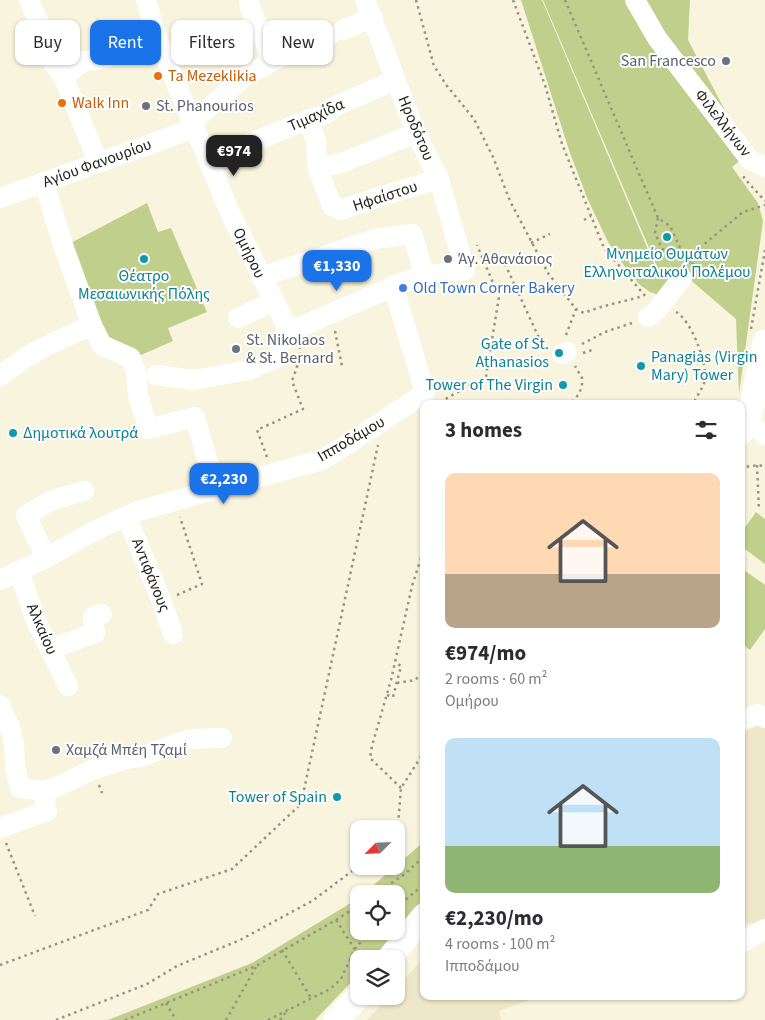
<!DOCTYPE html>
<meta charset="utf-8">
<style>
body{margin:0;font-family:"Source Sans 3",sans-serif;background:#f2f2f3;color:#2b2b33;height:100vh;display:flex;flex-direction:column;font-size:19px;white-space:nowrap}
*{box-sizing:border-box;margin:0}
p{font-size:16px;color:#7c7c81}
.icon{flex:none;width:28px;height:28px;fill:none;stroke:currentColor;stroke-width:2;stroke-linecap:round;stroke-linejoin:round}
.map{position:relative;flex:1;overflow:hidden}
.sheet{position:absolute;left:420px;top:400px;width:325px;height:600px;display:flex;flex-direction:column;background:#fff;border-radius:10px;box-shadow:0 1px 4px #0004}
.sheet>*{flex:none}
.hud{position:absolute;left:15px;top:20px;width:330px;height:45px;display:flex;gap:10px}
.needle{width:32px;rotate:246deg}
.fabs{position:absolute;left:350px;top:820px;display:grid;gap:10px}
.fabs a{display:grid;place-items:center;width:55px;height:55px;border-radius:10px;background:#fff;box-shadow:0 1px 4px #0004;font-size:25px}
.price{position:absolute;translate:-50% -42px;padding:0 11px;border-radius:10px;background:#1a73e8;color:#fff;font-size:16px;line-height:32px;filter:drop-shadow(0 1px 2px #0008)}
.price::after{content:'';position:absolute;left:50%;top:30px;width:15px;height:11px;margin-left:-8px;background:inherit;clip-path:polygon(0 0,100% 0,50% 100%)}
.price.selected{background:#222;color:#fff}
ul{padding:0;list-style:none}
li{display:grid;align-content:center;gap:10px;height:265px;padding:0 25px}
li span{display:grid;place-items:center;height:155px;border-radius:10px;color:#555}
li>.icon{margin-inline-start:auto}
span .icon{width:90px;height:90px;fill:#fffc;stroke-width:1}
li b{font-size:21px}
h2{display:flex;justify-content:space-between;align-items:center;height:60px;padding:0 25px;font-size:21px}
.tag{padding:0 18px;border-radius:10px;background:#fff;box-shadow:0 1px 4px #0004;font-size:18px;line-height:45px}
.tag.selected{background:#1a73e8;color:#fff}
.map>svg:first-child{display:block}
.built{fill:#eee7c9}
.green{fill:#c0cf8c}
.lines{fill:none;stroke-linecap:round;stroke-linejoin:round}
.path{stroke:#989483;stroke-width:2.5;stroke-dasharray:2.5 4;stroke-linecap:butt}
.minor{stroke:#fff;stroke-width:20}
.major{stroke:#fff;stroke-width:25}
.worship-dot{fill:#6b7280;stroke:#fff;stroke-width:2}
.food-dot{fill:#e8710a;stroke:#fff;stroke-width:2}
.culture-dot{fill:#0f9aa8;stroke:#fff;stroke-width:2}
.shop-dot{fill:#3f7fe0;stroke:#fff;stroke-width:2}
.labels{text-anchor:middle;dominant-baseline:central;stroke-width:4;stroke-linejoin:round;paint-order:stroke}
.worship-label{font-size:16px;fill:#5b616d;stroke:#fff;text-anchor:start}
.food-label{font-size:16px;fill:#c56008;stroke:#fff;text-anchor:start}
.street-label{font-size:16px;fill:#242219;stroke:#fff}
.culture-label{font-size:16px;fill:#0d838f;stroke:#fff;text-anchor:end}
.shop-label{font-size:16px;fill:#366cbe;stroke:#fff;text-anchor:start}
</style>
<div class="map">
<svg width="765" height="1020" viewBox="0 0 765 1020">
<rect width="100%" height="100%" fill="#f9f4dd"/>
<g class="built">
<polygon points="763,723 765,725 765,922 745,923 741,922 741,734"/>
<polygon points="424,958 424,996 541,996 499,1011 501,1020 367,1020 389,996 396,996 396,988"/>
</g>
<g class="green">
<polygon points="521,0 542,0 658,273 676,277 662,296 650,292 640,285 623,264 608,242 588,200 570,153"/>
<polygon points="543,0 690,0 688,40 748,154 732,167 758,203 763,221 739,394 736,319 687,277 659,271"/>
<polygon points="147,203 158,232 171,228 207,312 168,328 173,341 134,358 105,344 65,246"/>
<polygon points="756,512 765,519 765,564 741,546 741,533"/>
<polygon points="741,568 765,585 765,629 750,650 741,643"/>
<polygon points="424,836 424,898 396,930 396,894 363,894 419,846"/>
<polygon points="359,898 359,931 396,931 372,959 359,959 359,974 315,1020 108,1020 252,963"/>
</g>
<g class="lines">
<g class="path">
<path d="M416 0 434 66 447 86 474 119 493 157 510 201 548 273 576 309 584 313C603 305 623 302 643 296"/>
<polyline points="513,0 545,85 562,144 604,248 646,297"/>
<polyline points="565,0 658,218 670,226 683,254 690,263"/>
<polyline points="744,176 744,178 765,201"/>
<polyline points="658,218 655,233 662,249 682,254"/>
<polyline points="584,220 591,216"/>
<polyline points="531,243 550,234"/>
<polyline points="505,264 545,351"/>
<polyline points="692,265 696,251 743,212 765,205"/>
<path d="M676 312C691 320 707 362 705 379 704 387 696 397 693 404"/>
<polyline points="751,329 765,250"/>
<polyline points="335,331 342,366"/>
<polyline points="566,335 576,309"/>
<polyline points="582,344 605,332 632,323"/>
<polyline points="583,353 595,349"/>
<polyline points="440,402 486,376 499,297 477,245"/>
<polyline points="560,404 561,402 573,401 579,394 582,386 582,378 575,366"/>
<polyline points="267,457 257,430 303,409 292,381 300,358 300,348"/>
<polyline points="757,465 759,510"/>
<path d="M741 470C748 465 756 465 765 466"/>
<polyline points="177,595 202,584 180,517"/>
<polyline points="397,683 415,680 424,671"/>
<polyline points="387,695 393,697 401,666 396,663"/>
<polyline points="99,785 102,793"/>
<polyline points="401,788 370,758 372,746 391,680 412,586 424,549"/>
<polyline points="394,829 398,825 401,788 424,752"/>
<polyline points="6,843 35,916"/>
<polyline points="375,894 405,874 424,856"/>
<polyline points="396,908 424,884"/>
<polyline points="336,920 361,959"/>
<polyline points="282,950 311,998"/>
<polyline points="0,965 148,910 158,894 232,869 301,804 378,445"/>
<polyline points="166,1003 176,1020"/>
<polyline points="56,1020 147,984 177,966 240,940 312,901 359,866"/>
<polyline points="125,1020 256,966 336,920 359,905"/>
<polyline points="226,1020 256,967"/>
<polyline points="268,1020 330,989 341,979 355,949 370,931"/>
<polyline points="280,1020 288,1009"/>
</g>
<g class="minor">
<polyline points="29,0 54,56 54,65 63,76 98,162"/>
<polyline points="146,0 157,38 231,215 287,327"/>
<polyline points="249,0 250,8 273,61"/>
<polyline points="635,0 657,38 750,160 765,167"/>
<polyline points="343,30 373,17"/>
<polyline points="63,76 70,72 84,61 99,60 157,38"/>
<polyline points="307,120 316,140 318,169 332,206 341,210 382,196 439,179"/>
<polyline points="192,122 245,76 277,59 329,36"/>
<path d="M208 160 307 120C316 118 329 115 333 107L396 80"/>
<polyline points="318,169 344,162 416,133"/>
<polyline points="44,182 63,245 92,325 102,345 131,358 136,372 138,395 148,429 195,417 216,490"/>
<polyline points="0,198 195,128"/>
<polyline points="261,277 375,239 412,234 425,276"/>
<polyline points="648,317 656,311 682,278"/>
<polyline points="238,318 273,302"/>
<polyline points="287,327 300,327 406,281 425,276 465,270 439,179 416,133 365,0"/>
<polyline points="562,354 567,352"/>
<polyline points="156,375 194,380 249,370 278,357 287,327"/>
<polyline points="0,376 28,356 46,346 92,325"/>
<polyline points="749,421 765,435"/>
<polyline points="127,517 162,602 173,634"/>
<polyline points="46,558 26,515 53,500 84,491"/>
<polyline points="19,571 36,621 68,686"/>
<polyline points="0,580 46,558 96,530 138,511 321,460 345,446 425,393 393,285"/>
<polyline points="51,649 95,633 93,617 102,614"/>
<polyline points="0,705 10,728 14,743 15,766 20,788 43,791 52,789 92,770 126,759 141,757 189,739 222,738"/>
<polyline points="741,720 757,714 765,718"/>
<polyline points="0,828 47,811 43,791"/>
<polyline points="741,943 765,929"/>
</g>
<g class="major">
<polyline points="741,433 749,421 765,342"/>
<polyline points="389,959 424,916"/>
<polyline points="336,1020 359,996"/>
</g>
</g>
<g class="worship-dot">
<circle cx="726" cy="61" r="5"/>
<circle cx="146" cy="106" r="5"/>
<circle cx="448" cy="259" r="5"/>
<circle cx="236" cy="349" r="5"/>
<circle cx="56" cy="750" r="5"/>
</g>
<g class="food-dot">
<circle cx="158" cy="76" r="5"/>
<circle cx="62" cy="103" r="5"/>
</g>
<g class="culture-dot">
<circle cx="667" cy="237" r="5"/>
<circle cx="144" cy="259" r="5"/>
<circle cx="559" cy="353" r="5"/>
<circle cx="641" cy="366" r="5"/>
<circle cx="563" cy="385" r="5"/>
<circle cx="13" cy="433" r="5"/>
<circle cx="337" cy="797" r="5"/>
</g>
<circle class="shop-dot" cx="403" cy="288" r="5"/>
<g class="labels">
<g class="worship-label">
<text x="716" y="61" text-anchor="end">San Francesco</text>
<text x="156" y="106">St. Phanourios</text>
<text x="458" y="259">Άγ. Αθανάσιος</text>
<text x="246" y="340">St. Nikolaos<tspan x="246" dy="18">&amp; St. Bernard</tspan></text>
<text x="66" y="750">Χαμζά Μπέη Τζαμί</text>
</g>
<g class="food-label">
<text x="168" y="76">Ta Mezeklikia</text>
<text x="72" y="103">Walk Inn</text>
</g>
<g class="street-label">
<text transform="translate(316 115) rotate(-24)">Τιμαχίδα</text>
<text transform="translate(723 123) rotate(52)">Φιλελλήνων</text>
<text transform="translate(416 128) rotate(67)">Ηροδότου</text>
<text transform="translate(97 163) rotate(-20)">Αγίου Φανουρίου</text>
<text transform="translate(385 196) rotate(-18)">Ηφαίστου</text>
<text transform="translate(249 253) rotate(64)">Ομήρου</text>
<text transform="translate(351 439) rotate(-30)">Ιπποδάμου</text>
<text transform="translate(151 575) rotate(68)">Αντιφάνους</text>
<text transform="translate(42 629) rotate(66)">Αλκαίου</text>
</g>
<g class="culture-label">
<text x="667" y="254" text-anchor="middle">Μνημείο Θυμάτων<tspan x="667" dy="18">Ελληνοιταλικού Πολέμου</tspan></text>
<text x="144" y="276" text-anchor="middle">Θέατρο<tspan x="144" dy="18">Μεσαιωνικής Πόλης</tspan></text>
<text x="549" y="344">Gate of St.<tspan x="549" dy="18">Athanasios</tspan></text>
<text x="651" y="357" text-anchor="start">Panagias (Virgin<tspan x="651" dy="18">Mary) Tower</tspan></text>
<text x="553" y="385">Tower of The Virgin</text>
<text x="23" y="433" text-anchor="start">Δημοτικά λουτρά</text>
<text x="327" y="797">Tower of Spain</text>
</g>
<g class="shop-label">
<text x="413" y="288">Old Town Corner Bakery</text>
</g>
</g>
</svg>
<div class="fabs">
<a><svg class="needle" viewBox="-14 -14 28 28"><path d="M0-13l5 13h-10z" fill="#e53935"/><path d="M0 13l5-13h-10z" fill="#7c7c81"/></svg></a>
<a><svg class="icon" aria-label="locate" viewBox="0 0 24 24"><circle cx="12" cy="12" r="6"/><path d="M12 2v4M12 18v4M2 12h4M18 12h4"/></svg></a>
<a><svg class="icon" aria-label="layers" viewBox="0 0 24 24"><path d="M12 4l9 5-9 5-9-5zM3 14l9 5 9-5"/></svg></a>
</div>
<b class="price selected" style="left:234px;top:177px">€974</b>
<b class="price" style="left:337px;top:292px">€1,330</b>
<b class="price" style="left:224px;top:505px">€2,230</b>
<div class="hud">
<a class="tag">Buy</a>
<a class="tag selected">Rent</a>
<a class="tag">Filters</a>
<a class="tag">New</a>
</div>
<section class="sheet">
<h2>3 homes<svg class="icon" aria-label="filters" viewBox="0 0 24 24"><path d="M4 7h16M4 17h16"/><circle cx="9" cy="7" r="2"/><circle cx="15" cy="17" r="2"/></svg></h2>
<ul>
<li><span style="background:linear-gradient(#ffd9b3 65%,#b9a48a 0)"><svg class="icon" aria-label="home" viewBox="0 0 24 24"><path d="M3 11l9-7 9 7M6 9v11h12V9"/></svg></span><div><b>€974/mo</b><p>2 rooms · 60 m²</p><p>Ομήρου</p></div></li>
<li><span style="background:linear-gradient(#bfe0f5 70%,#8fb573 0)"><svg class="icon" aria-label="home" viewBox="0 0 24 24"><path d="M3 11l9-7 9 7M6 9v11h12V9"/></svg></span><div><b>€2,230/mo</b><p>4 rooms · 100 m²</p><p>Ιπποδάμου</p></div></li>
</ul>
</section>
</div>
